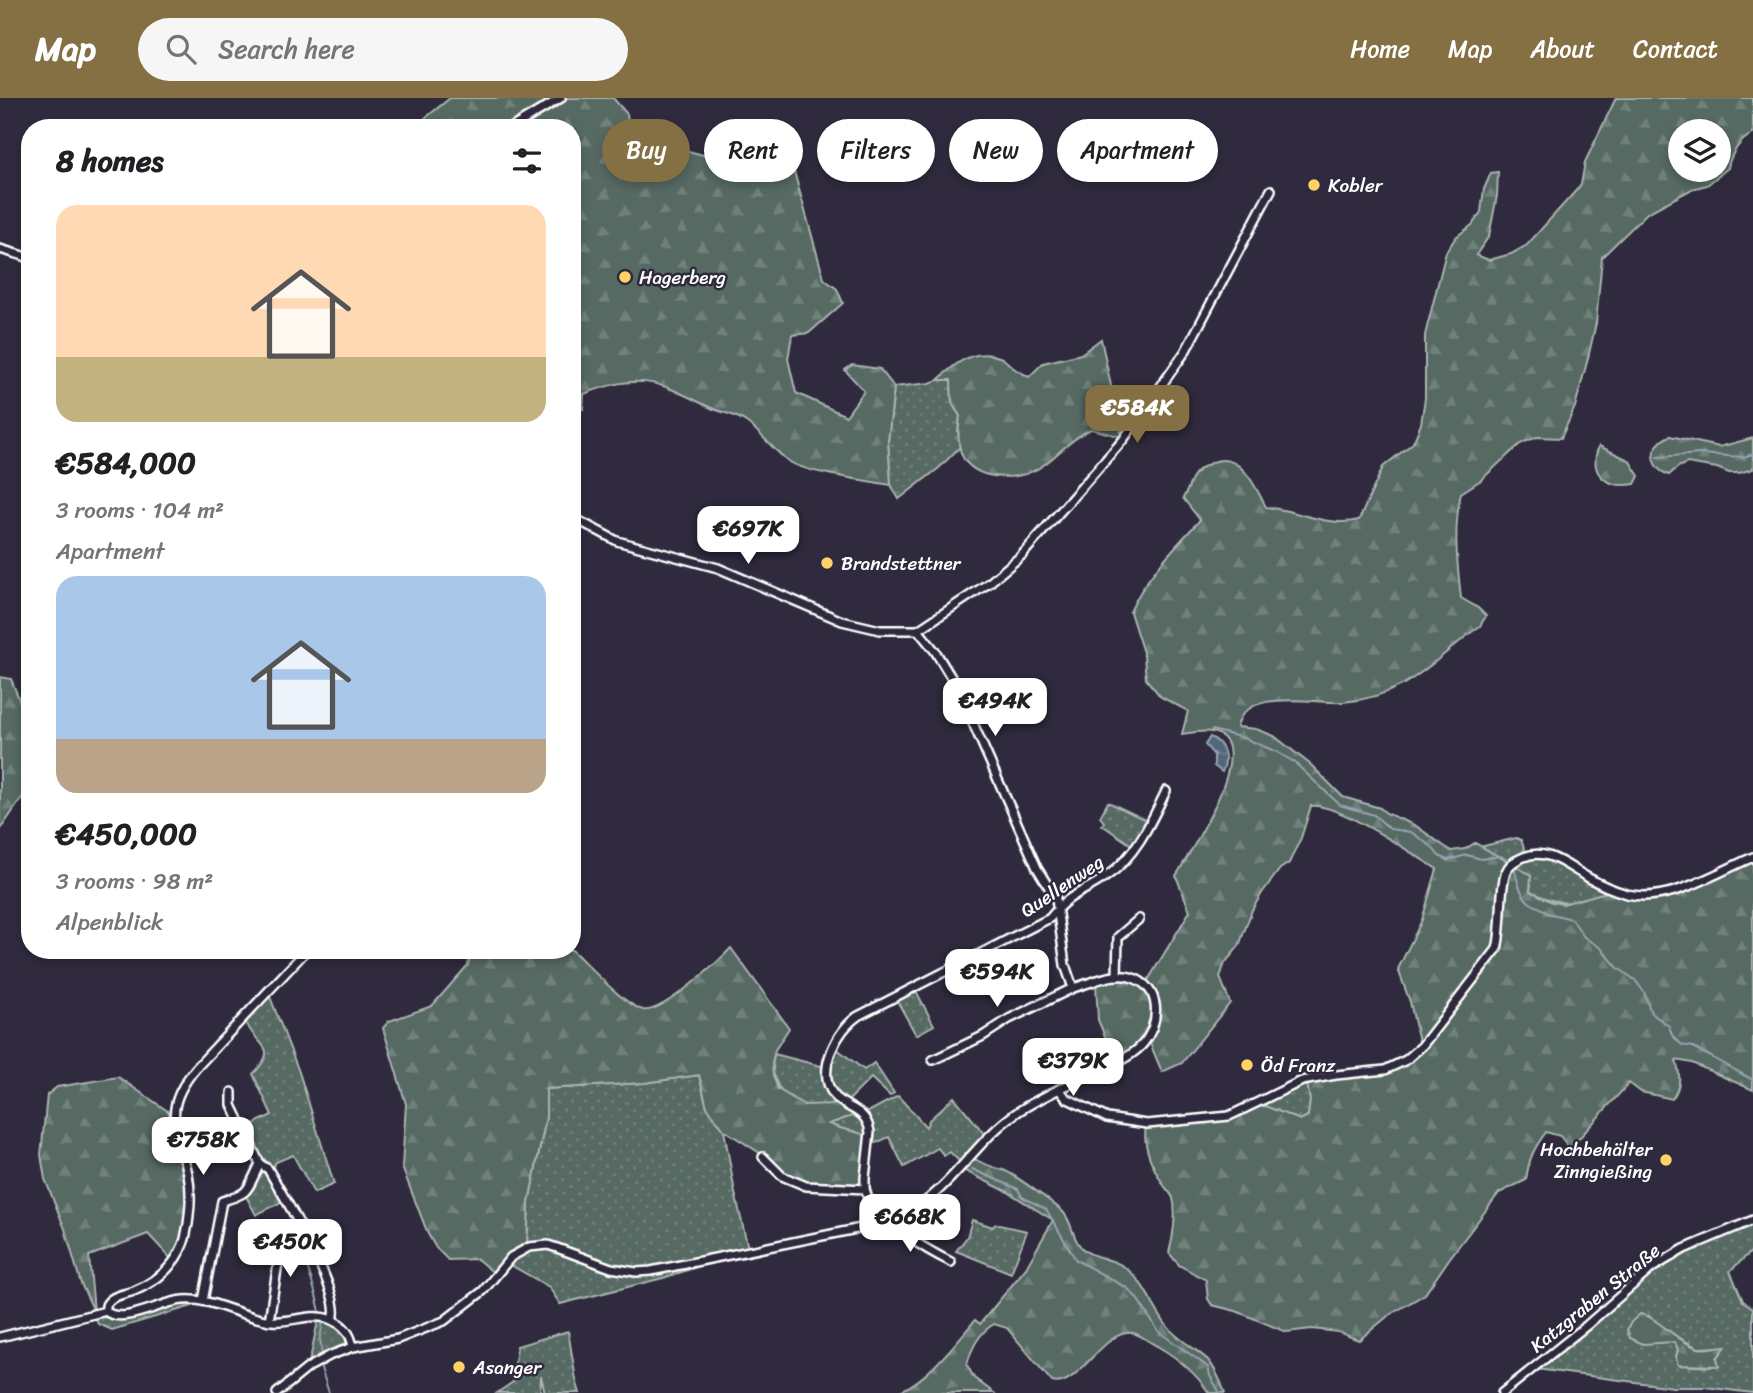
<!DOCTYPE html>
<meta charset="utf-8">
<style>
body{margin:0;font-family:Sriracha,sans-serif;background:#f6f6f6;color:#202124;height:100vh;display:flex;flex-direction:column;font-size:26px;white-space:nowrap}
*{box-sizing:border-box;margin:0}
p{font-size:23px;color:#757577}
.icon{flex:none;width:38px;height:38px;fill:none;stroke:currentColor;stroke-width:2;stroke-linecap:round;stroke-linejoin:round}
.map{position:relative;flex:1;overflow:hidden}
.details{position:absolute;left:21px;top:21px;width:560px;height:840px;display:flex;flex-direction:column;background:#fff;border-radius:28px;box-shadow:0 4px 10px #0003}
.details>*{flex:none}
.top-card{position:absolute;left:602px;top:21px;width:665px;height:63px;display:flex;gap:14px}
.buttons{position:absolute;left:1668px;top:21px;display:grid;gap:14px}
.buttons a{display:grid;place-items:center;width:63px;height:63px;border-radius:50%;background:#fff;box-shadow:0 4px 10px #0003;font-size:35px}
.price{position:absolute;translate:-50% -60px;padding:0 16px;border-radius:14px;background:#fff;color:#222;font-size:23px;line-height:46px;filter:drop-shadow(0 2px 4px #0008)}
.price::after{content:'';position:absolute;left:50%;top:42px;width:21px;height:16px;margin-left:-10px;background:inherit;clip-path:polygon(0 0,100% 0,50% 100%)}
.price.selected{background:#847042;color:#fff}
ul{padding:0;list-style:none}
li{display:grid;align-content:center;gap:14px;height:371px;padding:0 35px}
li span{display:grid;place-items:center;height:217px;border-radius:21px;color:#555}
li>.icon{margin-inline-start:auto}
span .icon{width:126px;height:126px;fill:#fffc;stroke-width:1}
li b{font-size:30px}
h2{display:flex;justify-content:space-between;align-items:center;height:84px;padding:0 35px;font-size:30px}
.pill{padding:0 24px;border-radius:32px;background:#fff;box-shadow:0 4px 10px #0003;font-size:24px;line-height:63px}
.pill.selected{background:#847042;color:#fff}
header{display:flex;align-items:center;gap:42px;box-sizing:border-box;height:98px;padding:0 35px;background:#847042;color:#fff}
header strong{font-size:33px}
nav{display:flex;gap:38px;margin-inline-start:auto;font-size:24px}
.search{width:490px;height:63px;background:#f6f6f6;display:flex;align-items:center;gap:18px;box-sizing:border-box;padding:0 24px;border-radius:38px;color:#757577;font-size:26px}
.map>svg:first-child{display:block}
.grass{fill:url(#grass-dots);stroke:#aab4b1;stroke-width:2;fill-rule:evenodd}
.forest{fill:url(#forest-firs);stroke:#aab4b1;stroke-width:2;fill-rule:evenodd}
.water{fill:url(#water-ripples);stroke:#97a4b0;stroke-width:2}
.lines{fill:none;stroke-linecap:round;stroke-linejoin:round}
.stream{stroke:#97a4b0;stroke-width:2}
.street-casing{stroke:#fff;stroke-width:12}
.street{stroke:#2f2a3d;stroke-width:7}
.poi-dot{fill:#ffd166;stroke:#2f2a3d;stroke-width:2.5}
.labels{text-anchor:middle;dominant-baseline:central;stroke-width:5;stroke-linejoin:round;paint-order:stroke}
.poi-label{font-size:19px;fill:#fff;stroke:#2f2a3d;text-anchor:start}
.street-label{font-size:19px;fill:#fff;stroke:#2f2a3d}
</style>
<header>
<strong>Map</strong>
<div class="search"><svg class="icon" aria-label="search" viewBox="0 0 24 24"><circle cx="10" cy="10" r="6"/><path d="M15 15l6 6"/></svg>Search here</div>
<nav><a>Home</a><a>Map</a><a>About</a><a>Contact</a></nav>
</header>
<div class="map">
<svg width="1753" height="1295" viewBox="0 0 1753 1295">
<defs>
<pattern id="grass-dots" width="8" height="8" patternUnits="userSpaceOnUse" patternTransform="scale(1.75)"><rect width="8" height="8" fill="#566963"/><path d="M2 2h.1M6 6h.1" fill="none" stroke="#6f807a" stroke-width="1.8" stroke-linecap="round"/></pattern>
<pattern id="forest-firs" width="22" height="20" patternUnits="userSpaceOnUse" patternTransform="scale(1.75)"><rect width="22" height="20" fill="#566963"/><path d="M5 1l3.5 6h-7zM16 11l3.5 6h-7z" fill="#6f807a"/></pattern>
<pattern id="water-ripples" width="26" height="14" patternUnits="userSpaceOnUse" patternTransform="scale(1.75)"><rect width="26" height="14" fill="#51677c"/><path d="M2 4q2-2 4 0t4 0M15 11q2-2 4 0t4 0" fill="none" stroke="#6b7e90"/></pattern>
</defs>
<rect width="100%" height="100%" fill="#2f2a3d"/>
<filter id="ink" filterUnits="userSpaceOnUse"><feTurbulence type="fractalNoise" baseFrequency=".0143" numOctaves="2"/><feDisplacementMap in="SourceGraphic" scale="14" xChannelSelector="R" yChannelSelector="G"/><feConvolveMatrix kernelMatrix="1 2 1 2 8 2 1 2 1" color-interpolation-filters="sRGB"/></filter>
<g filter="url(#ink)">
<g class="grass">
<polygon points="938,282 951,282 952,305 960,318 958,333 960,349 939,370 899,401 891,387 888,343 894,289 930,285"/>
<polygon points="1108,704 1148,723 1133,748 1102,727 1104,724 1100,719"/>
<polygon points="1516,740 1521,742 1526,755 1506,765 1480,749"/>
<path d="M1543 758 1610 793C1572 804 1566 812 1530 793L1531 786 1513 768 1524 761Z"/>
<polygon points="915,891 934,927 916,937 896,901"/>
<path d="M269 896 299 974 334 1086 314 1095 293 1057 276 1064 272 1070 259 1055 247 1029 272 1017 253 976C283 946 253 949 245 921Z"/>
<path d="M836 950 864 972 874 965 894 995 890 998 871 980 847 1004C826 991 829 971 836 950Z"/>
<path d="M774 956 825 969C826 983 826 997 839 1006 829 1006 816 1009 805 1007 781 1003 768 978 774 956Z"/>
<polygon points="699,977 707,1009 724,1032 735,1095 748,1150 648,1171 620,1170 551,1146 527,1146 529,1104 546,1020 545,991 644,985"/>
<polygon points="1307,984 1310,1003 1308,1018 1300,1022 1260,1006"/>
<polygon points="898,998 926,1029 929,1022 954,999 987,1039 962,1066 950,1054 944,1058 938,1050 904,1069 889,1039 871,1047 864,1016"/>
<polygon points="858,1016 867,1033 867,1046 855,1033 847,1034 828,1026"/>
<polygon points="262,1071 283,1103 256,1117 246,1098"/>
<polygon points="972,1122 993,1129 995,1126 1027,1133 1011,1175 956,1153 967,1139"/>
<path d="M1753 1124V1152L1730 1173 1743 1203 1753 1210V1295L1705 1289H1673L1536 1271 1650 1174 1694 1148ZM1648 1217 1663 1231 1698 1250 1725 1249 1711 1269 1678 1267 1676 1259 1678 1251 1675 1244 1667 1243Z"/>
<path d="M542 1150C564 1152 583 1166 604 1172 641 1183 684 1168 722 1161L663 1180 560 1206 549 1189 509 1166C517 1156 529 1151 542 1150Z"/>
<polygon points="185,1204 199,1206 112,1232 98,1226 95,1218 120,1222"/>
<path d="M319 1222C333 1224 347 1229 346 1245L308 1266C314 1252 313 1237 319 1222Z"/>
<polygon points="568,1233 576,1282 580,1295 545,1295 541,1278 540,1295 497,1295 513,1284 517,1248"/>
</g>
<g class="forest">
<path d="M450 0H613L627 16 628 23 635 32 670 48 703 57 733 50 770 33 781 36 790 59 824 181 837 191 843 205 809 235 792 237 788 261 796 295 846 318 864 293 845 272 852 267 880 271 894 289 888 343 891 387C869 383 807 375 790 364 774 354 762 335 746 324 734 315 720 315 707 308 656 282 639 275 584 296L583 311 572 315V30H413Z"/>
<path d="M1616 0H1753V36C1741 40 1730 57 1728 70L1707 87 1692 91 1647 115 1602 159 1596 225 1588 260 1575 309 1561 340 1537 339 1520 346 1481 382 1461 395C1453 430 1457 464 1461 500L1478 510 1486 518 1480 528C1431 563 1408 599 1343 604 1314 606 1245 589 1237 629L1256 631 1274 638 1311 667 1343 699 1380 710 1386 715 1416 728 1451 753 1465 751 1475 745 1531 777 1530 793 1552 804 1563 806 1610 793 1634 800 1656 801 1685 792 1753 763V992L1692 965 1676 962C1680 977 1682 987 1672 1001L1641 994 1629 985 1574 1046 1568 1048 1560 1038 1546 1034C1533 1052 1529 1060 1526 1082L1499 1095 1449 1161 1425 1196 1388 1218 1359 1242 1338 1234 1312 1231 1286 1234 1236 1213 1212 1207 1208 1201 1206 1182 1179 1167 1169 1155C1173 1140 1177 1115 1173 1100 1171 1095 1166 1091 1163 1086 1153 1070 1142 1048 1146 1029L1208 1023 1260 1006 1300 1022 1308 1018 1310 1003 1307 984 1316 981 1371 976 1421 952 1410 904 1398 871 1422 822 1437 771C1411 755 1338 705 1311 708L1301 740 1289 765 1280 771 1262 795 1252 812 1239 848 1225 865 1220 879 1230 905 1182 965 1162 974 1149 943C1157 921 1164 903 1147 884L1190 813 1176 778C1190 754 1248 665 1224 640 1215 630 1195 634 1182 636L1188 613 1161 599 1146 581 1144 558 1130 514C1145 479 1175 449 1200 422L1183 400C1188 393 1190 383 1195 376 1200 370 1206 367 1213 364 1241 353 1256 390 1266 409 1298 412 1327 430 1359 422L1383 369 1413 345 1421 326 1425 300V237L1446 154 1456 139 1472 127 1481 114 1484 91 1491 75 1498 74 1497 98 1489 138 1476 157 1489 162 1511 156 1527 147 1581 87 1585 64ZM1680 33H1718V72H1680Z"/>
<polygon points="1023,38 1021,53 1004,72 995,69 990,60 1005,40"/>
<path d="M1101 241 1122 339 1091 331C1068 342 1058 358 1039 370 1020 382 983 383 967 365 956 354 958 332 960 318L952 305 951 282H938C956 264 976 249 1002 260 1007 263 1010 268 1015 271 1019 274 1025 276 1029 279L1043 265 1081 256Z"/>
<path d="M1670 338 1719 349 1753 340V371L1739 375H1729L1717 370 1687 365 1678 369 1669 377C1647 369 1649 347 1670 338Z"/>
<path d="M1599 348 1629 362 1639 378 1635 386C1608 391 1587 377 1599 348Z"/>
<polygon points="0,579 11,581 30,629 30,688 0,732"/>
<path d="M731 850 789 930 775 952 772 965 773 977 778 991 804 1007 839 1006 858 1016 829 1026C842 1032 853 1032 865 1037L867 1046 861 1085 858 1088 803 1086 780 1073 763 1057 724 1032 707 1009 699 977 644 985 546 991V1019L529 1104 527 1146 513 1154 494 1175 477 1161 448 1162 436 1150 428 1136 402 1069 406 1006 383 930 389 923 432 908 468 867 471 852H572C587 866 624 907 643 912 662 916 718 864 731 850Z"/>
<path d="M1112 881C1143 882 1164 900 1149 932 1142 945 1128 954 1115 962L1098 922 1096 886Z"/>
<path d="M118 979 172 1016 171 1024C175 1042 182 1059 186 1077 192 1107 184 1136 173 1163L148 1136 89 1158 94 1213 81 1186 65 1131 45 1081 41 1057 47 997 57 989Z"/>
<path d="M973 1060C983 1066 992 1069 1003 1072 1011 1074 1058 1108 1064 1115 1073 1126 1072 1142 1084 1152 1094 1160 1111 1160 1123 1168 1145 1183 1151 1207 1167 1228 1178 1242 1195 1250 1208 1262 1216 1271 1221 1284 1225 1295H1209C1196 1275 1178 1260 1157 1248 1149 1244 1141 1237 1133 1235 1103 1230 1078 1292 1052 1284L1007 1230 994 1226C979 1235 971 1251 967 1267L974 1280 994 1295H893C922 1289 956 1245 975 1222L980 1226 1026 1170 1053 1122 1008 1094 963 1072Z"/>
<path d="M1640 1216C1655 1217 1677 1244 1698 1250 1707 1252 1717 1248 1726 1248L1717 1260 1719 1268 1678 1267 1676 1260 1678 1251 1675 1244 1643 1246 1630 1240 1627 1232 1631 1224Z"/>
</g>
<path class="water" d="M1210 639C1224 645 1229 660 1222 674L1214 668V657L1205 647Z"/>
<g class="lines">
<g class="stream">
<polyline points="1657,359 1700,356 1743,359 1753,356"/>
<polyline points="1212,632 1244,640 1277,654 1294,664 1340,707 1374,717 1390,731 1411,734 1432,749 1439,758 1448,762 1467,757 1481,761 1501,758 1508,763"/>
<path d="M1514 770C1518 783 1520 799 1532 806 1539 810 1542 809 1547 815L1572 821 1584 839 1601 850 1618 870 1635 882 1644 894 1651 915 1669 928 1672 937 1682 947 1693 949 1753 982"/>
<polyline points="972,1071 1018,1091 1022,1099 1046,1111 1076,1162 1127,1190 1136,1199 1159,1234 1208,1269 1210,1278 1220,1295"/>
<path d="M299 1142C306 1167 315 1189 320 1214"/>
<polyline points="322,1258 320,1240 323,1224"/>
<polyline points="320,1267 329,1295"/>
</g>
<g class="street-casing">
<g id="street">
<polyline points="511,30 561,0"/>
<polyline points="0,151 30,160"/>
<polyline points="572,419 617,443 718,470 842,523 880,532 918,532 989,485 1022,457 1123,342 1185,254 1271,92"/>
<polyline points="1117,878 1118,839 1139,821"/>
<polyline points="933,962 983,938 1009,921 1073,890"/>
<path d="M1059 991 1066 1000 1107 1020 1147 1026 1229 1018 1302 983 1336 977 1385 972 1406 962 1422 948 1497 851C1503 829 1499 786 1507 772 1510 765 1517 762 1524 759 1547 749 1567 768 1587 779 1599 786 1613 792 1627 796 1668 806 1716 775 1753 759"/>
<path d="M232 994V1007L260 1066 268 1071C283 1098 344 1195 333 1222"/>
<polyline points="763,1059 782,1078 806,1088 865,1091"/>
<path d="M893 1122C901 1138 935 1156 951 1164"/>
<path d="M876 1127 865 1091V1080L870 1034C866 1009 846 1013 833 996 816 972 837 932 858 918L1050 820C1070 794 1082 796 1107 778 1136 758 1151 724 1166 693"/>
<path d="M203 1203 222 1103C251 1095 246 1093 260 1066"/>
<path d="M106 1213C106 1208 105 1207 109 1203 114 1197 126 1196 134 1193 158 1183 177 1166 185 1141 190 1121 192 1096 188 1076 178 1029 160 1013 196 970L307 852"/>
<path d="M106 1213C121 1228 163 1203 183 1202 213 1199 242 1220 272 1223 291 1225 311 1214 330 1221 343 1226 351 1236 353 1249"/>
<polyline points="269,1223 280,1152 294,1138 305,1133"/>
<polyline points="0,1239 106,1213"/>
<path d="M277 1295 309 1269 331 1257 353 1249 398 1241 444 1223 483 1193 511 1159 529 1149 548 1147 557 1150 611 1170 636 1174 651 1173 876 1127C948 1108 963 1051 1019 1013 1043 998 1069 986 1095 974 1111 967 1128 961 1141 948 1161 927 1163 888 1130 879 1112 874 1091 885 1073 890L1065 867 1056 801 1037 770 957 589 935 553 918 532"/>
<polyline points="1502,1295 1586,1228 1652,1170 1684,1151 1753,1122"/>
</g>
</g>
<use href="#street" class="street"/>
</g>
</g>
<g class="poi-dot">
<circle cx="1314" cy="87" r="7"/>
<circle cx="625" cy="179" r="7"/>
<circle cx="827" cy="465" r="7"/>
<circle cx="1247" cy="967" r="7"/>
<circle cx="1666" cy="1062" r="7"/>
<circle cx="459" cy="1269" r="7"/>
</g>
<g class="labels">
<g class="poi-label">
<text x="1328" y="87">Kobler</text>
<text x="639" y="179">Hagerberg</text>
<text x="841" y="465">Brandstettner</text>
<text x="1261" y="967">Öd Franz</text>
<text x="1652" y="1051" text-anchor="end">Hochbehälter<tspan x="1652" dy="22">Zinngießing</tspan></text>
<text x="473" y="1269">Asanger</text>
</g>
<g class="street-label">
<text transform="translate(1062 788) rotate(-34)">Quellenweg</text>
<text transform="translate(1595 1200) rotate(-39)">Katzgraben Straße</text>
</g>
</g>
</svg>
<div class="buttons">
<a><svg class="icon" aria-label="layers" viewBox="0 0 24 24"><path d="M12 4l9 5-9 5-9-5zM3 14l9 5 9-5"/></svg></a>
</div>
<b class="price selected" style="left:1137px;top:347px">€584K</b>
<b class="price" style="left:748px;top:468px">€697K</b>
<b class="price" style="left:995px;top:640px">€494K</b>
<b class="price" style="left:997px;top:911px">€594K</b>
<b class="price" style="left:1073px;top:1000px">€379K</b>
<b class="price" style="left:203px;top:1079px">€758K</b>
<b class="price" style="left:910px;top:1156px">€668K</b>
<b class="price" style="left:290px;top:1181px">€450K</b>
<div class="top-card">
<a class="pill selected">Buy</a>
<a class="pill">Rent</a>
<a class="pill">Filters</a>
<a class="pill">New</a>
<a class="pill">Apartment</a>
</div>
<section class="details">
<h2>8 homes<svg class="icon" aria-label="filters" viewBox="0 0 24 24"><path d="M4 7h16M4 17h16"/><circle cx="9" cy="7" r="2"/><circle cx="15" cy="17" r="2"/></svg></h2>
<ul>
<li><span style="background:linear-gradient(#ffd9b3 70%,#c2b280 0)"><svg class="icon" aria-label="home" viewBox="0 0 24 24"><path d="M3 11l9-7 9 7M6 9v11h12V9"/></svg></span><div><b>€584,000</b><p>3 rooms · 104 m²</p><p>Apartment</p></div></li>
<li><span style="background:linear-gradient(#a9c7e8 75%,#b9a48a 0)"><svg class="icon" aria-label="home" viewBox="0 0 24 24"><path d="M3 11l9-7 9 7M6 9v11h12V9"/></svg></span><div><b>€450,000</b><p>3 rooms · 98 m²</p><p>Alpenblick</p></div></li>
</ul>
</section>
</div>
